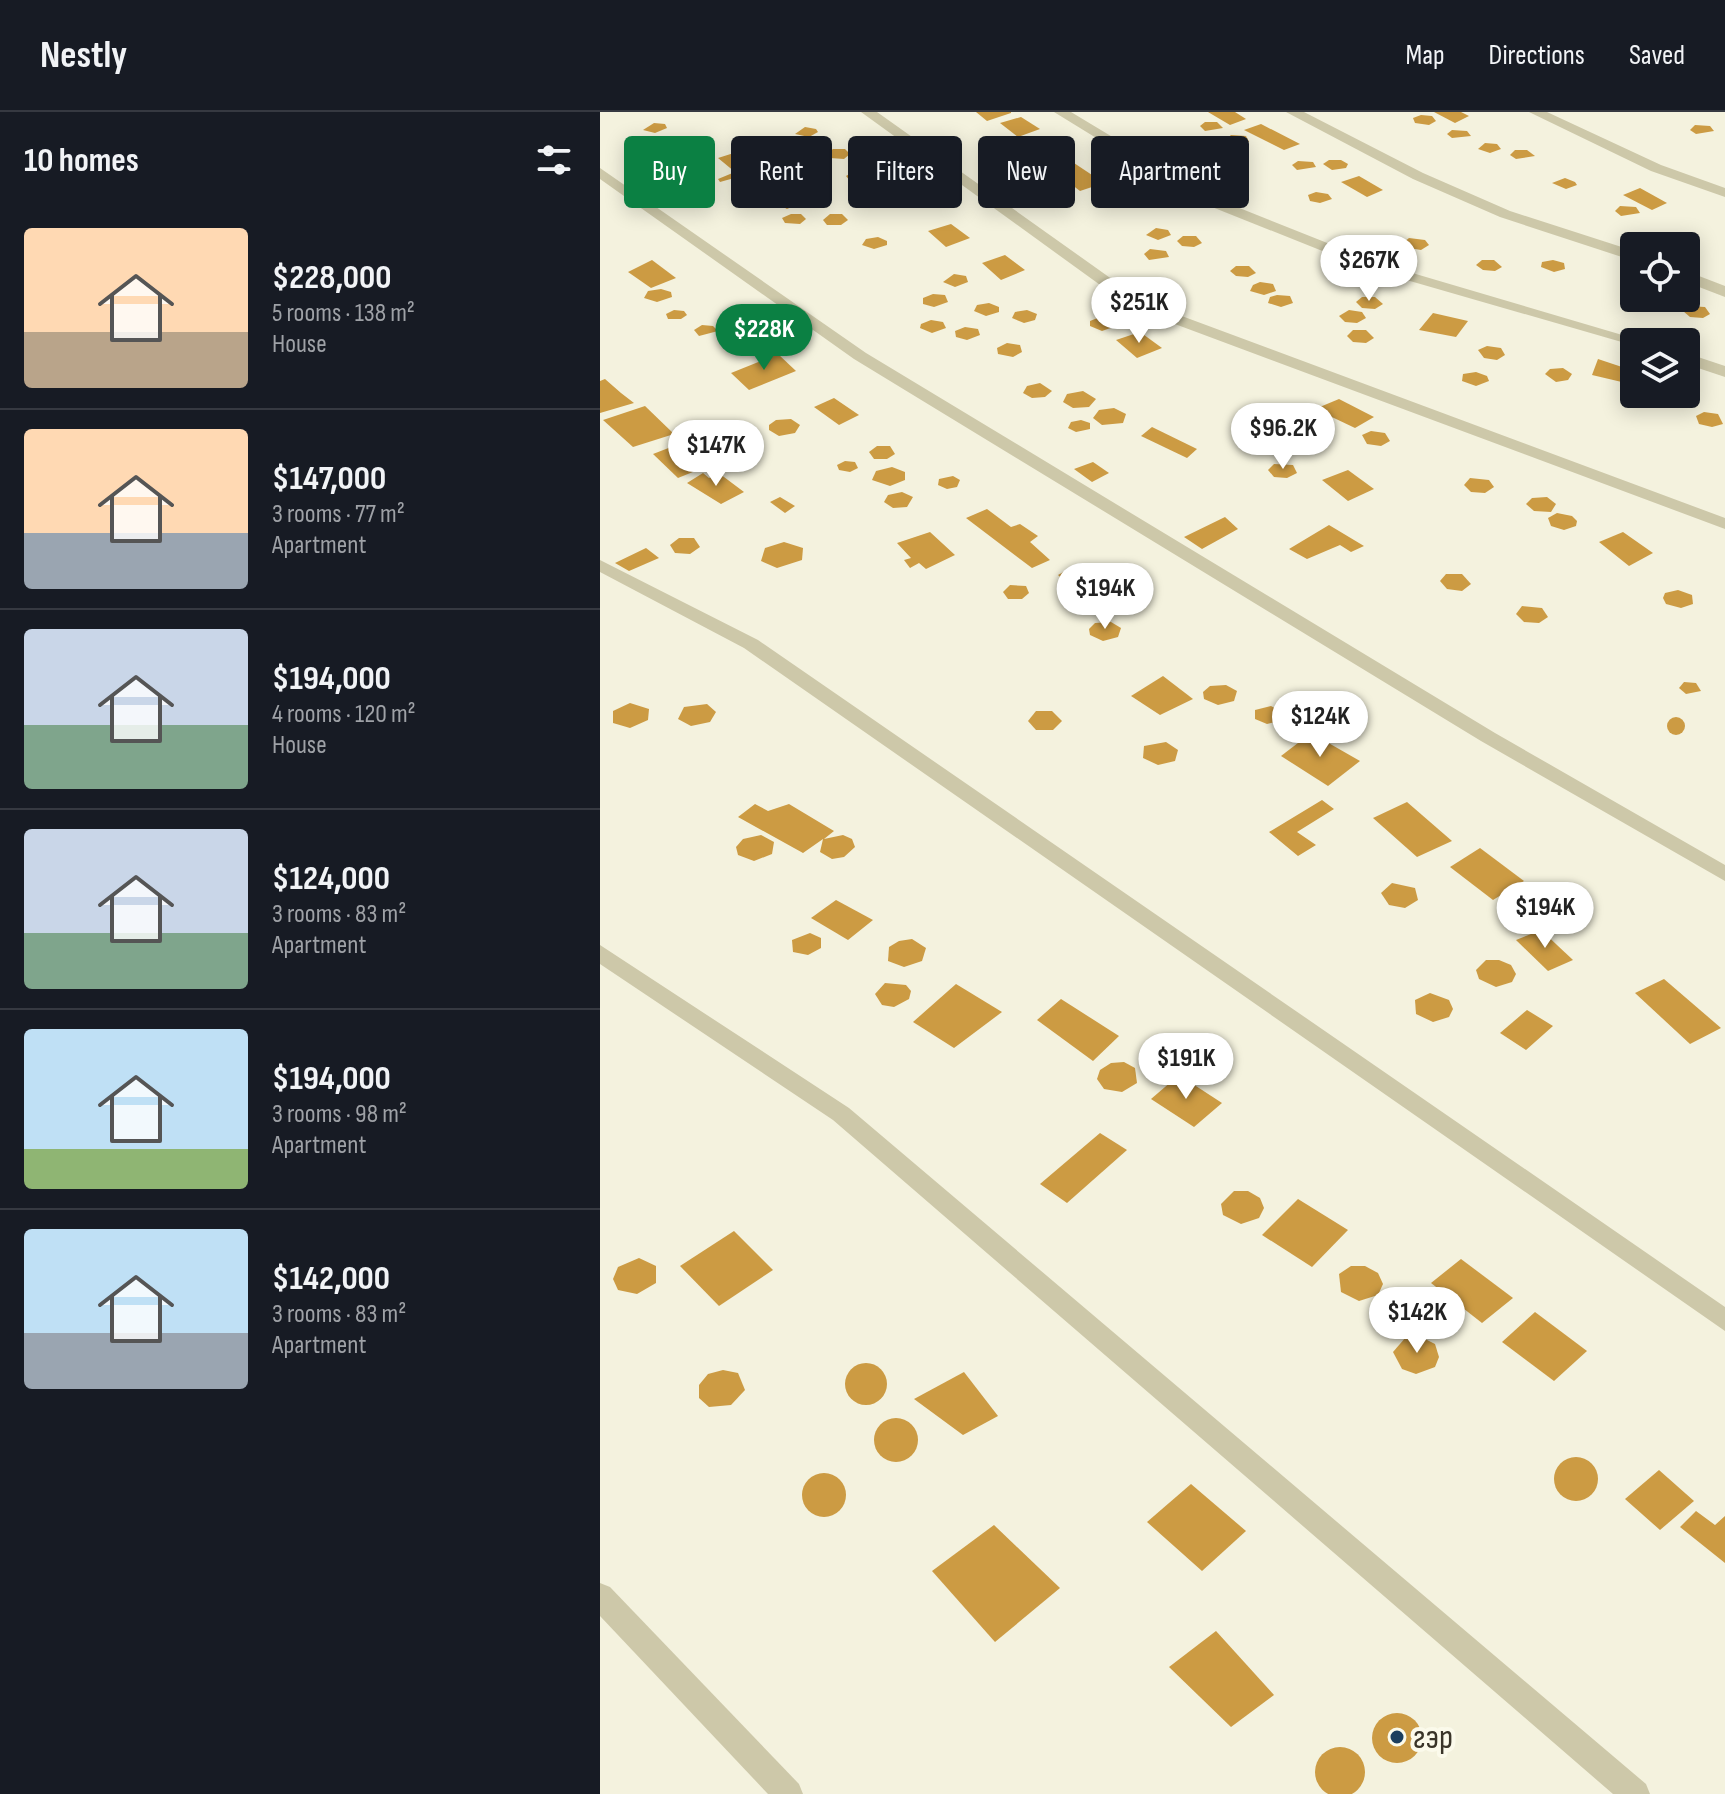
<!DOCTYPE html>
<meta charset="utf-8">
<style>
body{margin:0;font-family:"Sofia Sans Condensed",sans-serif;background:#242831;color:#f1f3f6;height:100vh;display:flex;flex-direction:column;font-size:30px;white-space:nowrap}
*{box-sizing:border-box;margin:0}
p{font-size:26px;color:#9ea1a6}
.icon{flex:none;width:44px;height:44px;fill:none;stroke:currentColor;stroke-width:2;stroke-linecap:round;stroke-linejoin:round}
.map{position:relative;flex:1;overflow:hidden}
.sheet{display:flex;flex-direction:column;background:#171b24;width:600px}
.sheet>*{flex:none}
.guide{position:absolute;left:24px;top:24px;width:760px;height:72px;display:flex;gap:16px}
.fabs{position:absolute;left:1020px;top:120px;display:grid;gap:16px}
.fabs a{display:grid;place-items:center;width:80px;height:80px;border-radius:8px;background:#171b24;box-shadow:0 4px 20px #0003;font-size:40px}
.price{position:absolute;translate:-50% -68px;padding:0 18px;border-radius:28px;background:#fff;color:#222;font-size:26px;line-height:52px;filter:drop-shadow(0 2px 4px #0008)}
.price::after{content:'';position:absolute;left:50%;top:48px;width:24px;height:18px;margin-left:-12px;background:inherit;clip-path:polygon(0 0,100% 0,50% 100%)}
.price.selected{background:#0b8043;color:#fff}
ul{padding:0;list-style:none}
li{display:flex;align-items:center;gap:24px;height:200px;padding:0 24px}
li+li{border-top:2px solid #363941}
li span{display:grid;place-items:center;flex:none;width:224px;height:160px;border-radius:8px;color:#555}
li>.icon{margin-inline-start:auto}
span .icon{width:96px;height:96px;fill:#fffc;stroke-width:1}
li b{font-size:34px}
h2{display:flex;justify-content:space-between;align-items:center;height:96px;padding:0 24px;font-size:34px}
.chip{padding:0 28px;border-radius:8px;background:#171b24;box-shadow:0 4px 20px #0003;font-size:28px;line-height:72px}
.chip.selected{background:#0b8043;color:#fff}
header{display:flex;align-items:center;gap:48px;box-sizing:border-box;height:112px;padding:0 40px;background:#171b24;border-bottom:2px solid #363941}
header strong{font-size:38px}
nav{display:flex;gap:44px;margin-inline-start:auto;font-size:28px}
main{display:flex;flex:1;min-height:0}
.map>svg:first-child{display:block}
.building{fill:#cc9b43}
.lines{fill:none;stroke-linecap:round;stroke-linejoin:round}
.minor{fill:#cdc8a9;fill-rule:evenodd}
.poi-dot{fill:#1c3f5e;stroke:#fbfaeb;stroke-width:3}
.labels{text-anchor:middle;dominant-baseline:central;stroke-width:8;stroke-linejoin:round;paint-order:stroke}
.near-poi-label{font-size:34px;fill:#3a3529;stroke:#fbfaeb;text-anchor:start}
</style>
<header>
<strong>Nestly</strong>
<nav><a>Map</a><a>Directions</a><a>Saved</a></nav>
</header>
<main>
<section class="sheet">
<h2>10 homes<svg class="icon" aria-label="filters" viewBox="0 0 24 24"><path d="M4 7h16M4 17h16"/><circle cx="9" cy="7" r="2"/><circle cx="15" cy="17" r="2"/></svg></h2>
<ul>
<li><span style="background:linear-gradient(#ffd9b3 65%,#b9a48a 0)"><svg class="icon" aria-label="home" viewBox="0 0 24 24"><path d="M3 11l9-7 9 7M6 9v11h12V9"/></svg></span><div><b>$228,000</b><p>5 rooms · 138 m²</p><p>House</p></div></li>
<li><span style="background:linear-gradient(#ffd9b3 65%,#9aa5b1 0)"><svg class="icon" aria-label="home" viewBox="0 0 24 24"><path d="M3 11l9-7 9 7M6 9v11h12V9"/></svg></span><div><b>$147,000</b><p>3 rooms · 77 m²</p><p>Apartment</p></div></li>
<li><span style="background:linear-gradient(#c9d6e8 60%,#7fa58c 0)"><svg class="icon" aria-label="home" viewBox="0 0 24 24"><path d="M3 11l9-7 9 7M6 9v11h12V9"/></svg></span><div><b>$194,000</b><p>4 rooms · 120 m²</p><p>House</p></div></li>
<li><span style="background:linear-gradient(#c9d6e8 65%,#7fa58c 0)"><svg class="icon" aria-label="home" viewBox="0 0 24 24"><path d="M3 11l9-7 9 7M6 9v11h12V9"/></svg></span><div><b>$124,000</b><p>3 rooms · 83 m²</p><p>Apartment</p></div></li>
<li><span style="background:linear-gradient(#bfe0f5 75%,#8fb573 0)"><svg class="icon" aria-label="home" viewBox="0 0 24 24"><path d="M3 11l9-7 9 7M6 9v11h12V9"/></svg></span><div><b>$194,000</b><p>3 rooms · 98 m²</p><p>Apartment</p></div></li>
<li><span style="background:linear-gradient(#bfe0f5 65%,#9aa5b1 0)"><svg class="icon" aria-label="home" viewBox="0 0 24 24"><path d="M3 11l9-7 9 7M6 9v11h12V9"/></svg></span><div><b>$142,000</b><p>3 rooms · 83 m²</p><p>Apartment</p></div></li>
</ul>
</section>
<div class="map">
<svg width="1125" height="1682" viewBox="0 0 1125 1682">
<rect width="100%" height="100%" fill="#f4f2de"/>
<g class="building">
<polygon points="376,0 411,0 411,1 387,9"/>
<polygon points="608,0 635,0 646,7 630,13"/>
<polygon points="834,0 861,0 869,4 855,11"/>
<polygon points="821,3 832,4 836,9 829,13 815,11 813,6"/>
<polygon points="421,5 440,17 418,25 400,11"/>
<polygon points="605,10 617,10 623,16 605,19 600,14"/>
<polygon points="54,11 65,12 67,16 55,21 43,18"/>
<polygon points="661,12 700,32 684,38 644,18"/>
<polygon points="1095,13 1110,14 1114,19 1096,22 1090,18"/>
<polygon points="205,15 216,17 218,20 209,25 195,22"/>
<polygon points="852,18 867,19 871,24 852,26 847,22"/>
<polygon points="631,23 646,24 649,30 630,32 625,28"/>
<polygon points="70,27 81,27 86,32 78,36 65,35 65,30"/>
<polygon points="885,31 897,32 901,37 890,41 878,37"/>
<polygon points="233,37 245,37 250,42 244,47 230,46 226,42"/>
<polygon points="108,38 114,43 108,47 92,43"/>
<polygon points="915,38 927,38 935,44 916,47 910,43"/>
<polygon points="137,40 159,59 120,70 118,67 135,60 118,46"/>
<polygon points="462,43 504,71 480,79 440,48"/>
<polygon points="741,48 748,52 746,56 732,58 723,52 729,48"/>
<polygon points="698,49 713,50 716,55 697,58 692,53"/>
<polygon points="253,60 265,60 270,64 264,69 250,69 246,64"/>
<polygon points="759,64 783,78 767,85 741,70"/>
<polygon points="965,66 975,70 977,73 966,77 952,71"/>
<polygon points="286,68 296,71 295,75 283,79 272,75 275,70"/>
<polygon points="185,76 207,88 187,97 169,87 155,91 153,87"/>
<polygon points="1040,76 1067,91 1052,98 1023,83"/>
<polygon points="716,80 728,82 732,87 720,91 710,89 708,83"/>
<polygon points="518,82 525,87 520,92 500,89 506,83"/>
<polygon points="1020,94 1036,95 1040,101 1021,104 1015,99"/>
<polygon points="191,102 201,102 206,107 200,112 185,111 182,106"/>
<polygon points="230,102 242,102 248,108 241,113 227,113 223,108"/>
<polygon points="351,112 370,126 346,135 328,119"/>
<polygon points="556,116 568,118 571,123 558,128 546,123"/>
<polygon points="583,124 596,124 602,131 594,135 582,134 577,129"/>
<polygon points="278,125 287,129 287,133 274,137 262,133 266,127"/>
<polygon points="809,126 825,128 829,133 821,138 809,136 803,131"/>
<polygon points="550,137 566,139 569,145 549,148 544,142"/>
<polygon points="405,143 425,158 401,168 382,151"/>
<polygon points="52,148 76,166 51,176 28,160"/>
<polygon points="882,148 894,148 902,155 895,159 883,158 876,153"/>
<polygon points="953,148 964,151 965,157 954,160 941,155 942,150"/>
<polygon points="636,154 649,154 656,161 648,165 636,164 630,159"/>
<polygon points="354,162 366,164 368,170 355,175 343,170"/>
<polygon points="660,170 673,172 676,179 664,183 650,179 653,173"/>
<polygon points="61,177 71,180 72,185 57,190 44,186 48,179"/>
<polygon points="333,182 345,183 348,190 334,195 323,192 323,186"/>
<polygon points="677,183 690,184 693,191 681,195 668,191 670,185"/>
<polygon points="762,185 775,185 783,192 775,197 762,196 756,190"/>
<polygon points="389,191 399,195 399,200 386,204 374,199 377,193"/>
<polygon points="1088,194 1105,195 1110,202 1103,206 1090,205 1083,199"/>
<polygon points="74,198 84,199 87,203 81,207 68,207 66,202"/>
<polygon points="427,198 437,202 435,208 424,211 412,206 415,200"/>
<polygon points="749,198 762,200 766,206 757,211 745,210 739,204"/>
<polygon points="833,201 868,209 856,225 819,218"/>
<polygon points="500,205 512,207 516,214 502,219 490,214 490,209"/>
<polygon points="331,208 343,210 346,216 332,221 320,216 321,212"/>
<polygon points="102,213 113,214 118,219 99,224 94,218"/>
<polygon points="365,215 378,217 380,223 367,228 356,225 355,219"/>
<polygon points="753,218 766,218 774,226 766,231 753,230 747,224"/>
<polygon points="540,220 562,236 537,246 516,228"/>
<polygon points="407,231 420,233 422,240 413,245 398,242 397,236"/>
<polygon points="887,234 901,236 905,243 897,248 884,246 878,238"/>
<polygon points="178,242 196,259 149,278 131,261"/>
<polygon points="998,247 1031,258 1026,271 992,263"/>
<polygon points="963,256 972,262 968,268 956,270 945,262 950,257"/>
<polygon points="876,260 887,264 889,269 876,274 862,269 863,262"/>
<polygon points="5,267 21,281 34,291 0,301 0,269"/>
<polygon points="440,271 452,279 445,285 432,286 423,281 427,274"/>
<polygon points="483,279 496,287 489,295 473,296 463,290 467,282"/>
<polygon points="234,286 259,303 239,313 214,295"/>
<polygon points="739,287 774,305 755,316 715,297"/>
<polygon points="45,294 74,322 33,335 3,308"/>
<polygon points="514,296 526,302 523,311 502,313 493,306 499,298"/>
<polygon points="1104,300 1118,302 1123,312 1112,315 1099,312 1096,304"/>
<polygon points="191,307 200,313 195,321 179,324 169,318 169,313 176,308"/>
<polygon points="481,308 490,311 490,317 476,320 468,316 471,310"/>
<polygon points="552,315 597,337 587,346 541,324"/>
<polygon points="771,319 785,321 790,329 781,334 767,332 762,323"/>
<polygon points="84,330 110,353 78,366 53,342"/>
<polygon points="277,334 290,334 295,342 287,347 274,347 269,340"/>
<polygon points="245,349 255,350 258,356 250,360 239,358 237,353"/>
<polygon points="493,350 509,361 492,370 474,357"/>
<polygon points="674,352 693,353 697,361 687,366 674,365 668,358"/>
<polygon points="292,355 305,360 305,368 290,374 272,368 276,359"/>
<polygon points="748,358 774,377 748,389 722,368"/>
<polygon points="103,361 109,366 120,362 144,380 121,392 87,371"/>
<polygon points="353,364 360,368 357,375 347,377 338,373 339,367"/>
<polygon points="870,366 889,368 894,375 885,381 871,380 864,373"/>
<polygon points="302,380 313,385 307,395 293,396 284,390 288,383"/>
<polygon points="180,385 195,394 185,401 170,390"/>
<polygon points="947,385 956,392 951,400 934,399 926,392 932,386"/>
<polygon points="387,397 411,415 420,412 438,424 430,430 450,448 432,456 366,406"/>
<polygon points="957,401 972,404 977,409 976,414 964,418 951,414 948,406"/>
<polygon points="625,405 638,417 602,437 584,425"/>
<polygon points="729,413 764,434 751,440 740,433 707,447 689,437"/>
<polygon points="330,420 355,443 326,457 319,451 310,456 304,448 311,446 297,431"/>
<polygon points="1023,420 1053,441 1029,454 999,430"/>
<polygon points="79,426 94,426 100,435 90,442 75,441 70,433"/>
<polygon points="184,430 203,436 202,448 177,456 161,449 165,436"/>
<polygon points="46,436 59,446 29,459 15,451"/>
<polygon points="476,453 510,482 489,491 458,463"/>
<polygon points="846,462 862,462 871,472 862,479 847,477 840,469"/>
<polygon points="410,473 426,474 429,481 422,487 408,487 403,480"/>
<polygon points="1078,478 1092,483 1093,492 1081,496 1066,492 1063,486 1065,481"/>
<polygon points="922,494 942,496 948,505 939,511 924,510 916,502"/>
<polygon points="511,510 521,516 518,525 503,529 490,523 489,517 495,511"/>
<polygon points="563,564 593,587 560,603 531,584"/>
<polygon points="1084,570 1096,571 1101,579 1086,582 1079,576"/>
<polygon points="626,573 637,579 634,589 618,593 604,587 603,580 610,574"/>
<polygon points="30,591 49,597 48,608 30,616 13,611 13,599"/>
<polygon points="107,592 116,600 110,610 91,614 78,607 84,595"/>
<polygon points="671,594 682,600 679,609 667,612 655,607 655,598"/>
<polygon points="731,597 743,604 743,610 738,616 721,617 710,609 715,599"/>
<polygon points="436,599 452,599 462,609 453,618 436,618 428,609"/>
<circle cx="1076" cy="614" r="9"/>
<polygon points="711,621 760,649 728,674 681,644"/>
<polygon points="566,630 578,638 575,649 558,653 543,646 544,634"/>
<polygon points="722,688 734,697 697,720 716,733 698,744 669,720"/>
<polygon points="807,690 852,729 817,745 773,706"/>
<polygon points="155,692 168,699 189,692 234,719 224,727 243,723 252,727 255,735 244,745 232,747 220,740 223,727 203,741 138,705"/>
<polygon points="161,723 174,730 172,742 154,749 138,743 136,735 143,727"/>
<polygon points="880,736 924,769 893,788 850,755"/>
<polygon points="792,771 815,776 818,788 805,796 789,793 781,781"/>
<polygon points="236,788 273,808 248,828 211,806"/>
<polygon points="941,818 973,848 948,859 916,828"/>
<polygon points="210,821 221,826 221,836 208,843 193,840 192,828"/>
<polygon points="312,827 326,836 322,849 304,855 288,849 289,835 299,829"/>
<polygon points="886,848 899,848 911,853 916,862 912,870 896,875 879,867 876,858"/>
<polygon points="1064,867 1121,916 1090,932 1035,881"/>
<polygon points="285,871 306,873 311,879 309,887 294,895 282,893 275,882"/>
<polygon points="356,872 402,900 354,936 313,910"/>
<polygon points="830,881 849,888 853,897 849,905 833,910 816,902 815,888"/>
<polygon points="461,887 519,924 493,949 437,908"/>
<polygon points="927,898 953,914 926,938 900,921"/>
<polygon points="524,950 535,956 537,971 522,980 504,977 497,967 500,958 511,951"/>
<polygon points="579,963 622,991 594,1015 551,987"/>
<polygon points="500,1021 527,1038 467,1091 440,1072"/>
<polygon points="634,1079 648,1079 660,1086 664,1096 659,1106 641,1112 623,1103 621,1092"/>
<polygon points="698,1087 748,1118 712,1155 662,1123"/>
<polygon points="134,1119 173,1158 119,1194 80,1154"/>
<polygon points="39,1146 56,1154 56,1171 37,1182 18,1178 13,1167 18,1155"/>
<polygon points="861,1147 913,1186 882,1211 831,1171"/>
<polygon points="751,1154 765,1154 778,1161 783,1172 778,1183 759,1189 741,1180 739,1162"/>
<polygon points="935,1200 987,1239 954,1269 902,1230"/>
<polygon points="806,1225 821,1225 835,1232 839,1245 835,1255 816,1262 802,1257 793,1240"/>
<circle cx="266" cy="1272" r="21"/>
<polygon points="123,1258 138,1261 145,1278 131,1293 109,1295 99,1286 99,1273 108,1262"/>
<polygon points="364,1260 398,1304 363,1323 314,1287"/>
<circle cx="296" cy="1328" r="22"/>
<circle cx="976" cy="1367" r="22"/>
<polygon points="1059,1358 1094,1389 1060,1418 1025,1387"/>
<circle cx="224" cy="1383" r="22"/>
<polygon points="591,1372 646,1419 602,1459 547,1410"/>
<polygon points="1096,1399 1115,1413 1125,1404 1125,1451 1080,1415"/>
<polygon points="394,1413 460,1476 395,1530 332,1459"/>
<polygon points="616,1519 674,1583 631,1615 569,1555"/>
<circle cx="797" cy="1626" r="25"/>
<circle cx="740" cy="1660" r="25"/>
</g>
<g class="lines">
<g class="minor">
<polygon points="261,0 277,0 544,190 1125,406 1125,417 532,196"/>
<polygon points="454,0 471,0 612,85 775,150 1046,230 1034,230 1032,233 765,156 602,91"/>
<polygon points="686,0 704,0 823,61 910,99 1034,139 1034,149 900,105 813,67"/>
<polygon points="929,0 947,0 1061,53 1125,76 1125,85 1051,59"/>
<polygon points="0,56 266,241 895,621 1125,753 1125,769 881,629 254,247 0,67"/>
<polygon points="1086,159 1125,174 1125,185 1086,170"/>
<polygon points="1086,241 1125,254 1125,265 1086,252"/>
<polygon points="0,448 158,528 1125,1195 1125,1219 144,536 0,460"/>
<polygon points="0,833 249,996 1046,1672 1050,1682 1013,1682 233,1008 0,852"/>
<polygon points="0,1471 10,1475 199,1672 203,1682 168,1682 0,1504"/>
</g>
</g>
<circle class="poi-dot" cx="797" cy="1625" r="8"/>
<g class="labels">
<g class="near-poi-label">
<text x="813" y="1625">гэр</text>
</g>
</g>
</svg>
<div class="fabs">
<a><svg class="icon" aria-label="locate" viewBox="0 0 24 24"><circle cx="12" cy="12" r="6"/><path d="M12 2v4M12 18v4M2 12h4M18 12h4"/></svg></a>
<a><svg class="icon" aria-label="layers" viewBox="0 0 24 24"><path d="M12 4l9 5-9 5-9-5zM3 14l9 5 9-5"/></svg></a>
</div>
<b class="price" style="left:769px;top:191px">$267K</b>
<b class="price" style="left:539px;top:233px">$251K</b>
<b class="price selected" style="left:164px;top:260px">$228K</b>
<b class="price" style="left:683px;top:359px">$96.2K</b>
<b class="price" style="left:116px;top:376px">$147K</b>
<b class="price" style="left:505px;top:519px">$194K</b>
<b class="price" style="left:720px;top:647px">$124K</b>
<b class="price" style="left:945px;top:838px">$194K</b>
<b class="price" style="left:586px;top:989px">$191K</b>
<b class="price" style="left:817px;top:1243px">$142K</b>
<div class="guide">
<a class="chip selected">Buy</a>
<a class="chip">Rent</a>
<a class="chip">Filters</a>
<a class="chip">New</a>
<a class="chip">Apartment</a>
</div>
</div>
</main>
